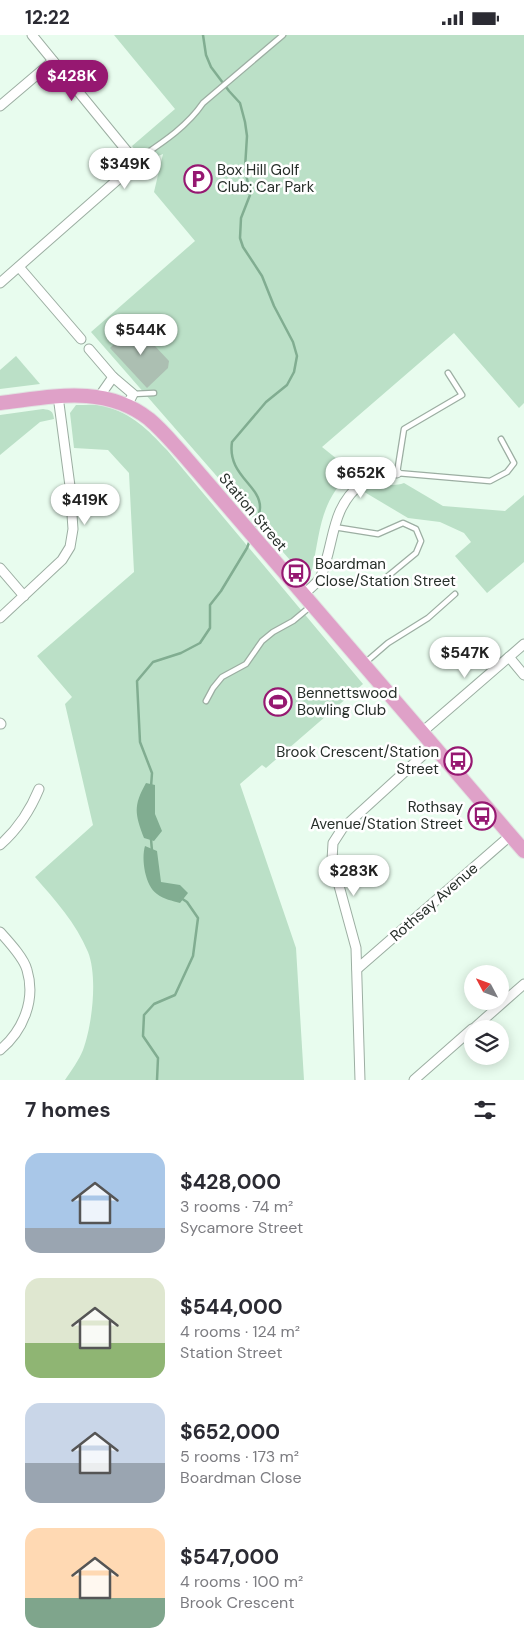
<!DOCTYPE html>
<meta charset="utf-8">
<style>
body{margin:0;font-family:"DM Sans",sans-serif;background:#f7f7f7;color:#2b2b33;height:100vh;display:flex;flex-direction:column;font-size:19px;white-space:nowrap}
*{box-sizing:border-box;margin:0}
p{font-size:16px;color:#7c7c81}
.icon{flex:none;width:28px;height:28px;fill:none;stroke:currentColor;stroke-width:2;stroke-linecap:round;stroke-linejoin:round}
.map{position:relative;height:1045px;overflow:hidden}
.sheet{display:flex;flex-direction:column;background:#fff;flex:1}
.sheet>*{flex:none}
.needle{width:32px;rotate:311deg}
.controls{position:absolute;left:464px;top:930px;display:grid;gap:10px}
.controls a{display:grid;place-items:center;width:45px;height:45px;border-radius:50%;background:#fff;box-shadow:0 2px 12px #0003;font-size:25px}
.price{position:absolute;translate:-50% -42px;padding:0 11px;border-radius:18px;background:#fff;color:#222;font-size:16px;line-height:32px;filter:drop-shadow(0 1px 2px #0008)}
.price::after{content:'';position:absolute;left:50%;top:30px;width:15px;height:11px;margin-left:-8px;background:inherit;clip-path:polygon(0 0,100% 0,50% 100%)}
.price.selected{background:#961871;color:#fff}
ul{padding:0;list-style:none}
li{display:flex;align-items:center;gap:15px;height:125px;padding:0 25px}
li span{display:grid;place-items:center;flex:none;width:140px;height:100px;border-radius:15px;color:#555}
li>.icon{margin-inline-start:auto}
span .icon{width:60px;height:60px;fill:#fffc;stroke-width:1}
li b{font-size:21px}
h2{display:flex;justify-content:space-between;align-items:center;height:60px;padding:0 25px;font-size:21px}
.status{display:flex;justify-content:space-between;align-items:center;height:35px;padding:0 25px;background:#fff;direction:ltr}
.status svg{height:14px;fill:currentColor}
.map>svg:first-child{display:block}
.green{fill:#bbe0c7}
.water{fill:#81ad91}
.lines{fill:none;stroke-linecap:round;stroke-linejoin:round}
.stream{stroke:#81ad91;stroke-width:2.5}
.building{fill:#acbfb2}
.lane-casing{stroke:#9caea2;stroke-width:7}
.street-casing{stroke:#9caea2;stroke-width:11}
.primary-casing{stroke:#e1e2e1;stroke-width:16}
.lane{stroke:#fff;stroke-width:4.5}
.street{stroke:#fff;stroke-width:9}
.primary{stroke:#dfa1c8;stroke-width:14}
.labels{text-anchor:middle;dominant-baseline:central;stroke-width:5;stroke-linejoin:round;paint-order:stroke}
.poi-label{font-size:15px;fill:#272f2a;stroke:#fff;text-anchor:start}
.street-label{font-size:15px;fill:#272f2a;stroke:#fff}
</style>
<div class="status"><b>12:22</b><svg viewBox="0 0 49 12"><path d="M0 12V9h3v3zM5 12V6h3v6zM10 12V3h3v9zM15 12V0h3v12zM26 1h20v11H26zM47 4h2v5h-2z"/></svg></div>
<div class="map">
<svg width="524" height="1045" viewBox="0 0 524 1045">
<rect width="100%" height="100%" fill="#e8fcee"/>
<g class="green">
<path d="M114 0H524V368L519 373 454 298 322 412 352 436C319 468 321 494 312 535L309 540H303L91 297 195 206 154 157 163 119 144 127 132 111 175 74Z"/>
<polygon points="16,321 40,349 0,354 0,335"/>
<path d="M76 370C85 370 96 369 104 371 133 379 147 394 167 415L363 649 266 733 262 730 240 749 296 913 304 1045H65C71 1036 79 1025 83 1015 92 991 98 942 88 917 76 888 55 865 35 842L93 790 65 669 72 662 37 621 134 537 129 438 108 415 74 413 70 378Z"/>
<path d="M43 374C51 375 53 376 54 384L40 387 0 420V380Z"/>
<path d="M404 448 443 471 505 476 524 460V527L487 558 455 521 471 507 464 498 440 487 408 483 361 455C377 443 388 454 404 448Z"/>
</g>
<g class="water">
<path d="M146 748 155 750V779L162 796 154 806 144 803C135 779 133 771 146 748Z"/>
<path d="M145 811 157 816 161 847 180 850 188 858 180 868C173 866 163 864 157 859 145 851 141 824 145 811Z"/>
</g>
<g class="lines">
<g class="stream">
<path d="M203 0 206 20 211 32 229 56 240 68 245 87 247 101 245 133 250 160 241 183 240 203 243 212 262 241 274 271 293 307 297 321 294 337 287 350 266 367 232 407C227 440 260 450 260 472 260 480 256 488 254 495"/>
<polyline points="151,752 152,738 140,707 137,646 153,627 181,618 200,608 210,593 210,570 221,556 247,513 250,505"/>
<polyline points="151,804 152,816"/>
<polyline points="157,1045 158,1023 143,1001 144,980 154,969 175,960 193,921 198,883 187,867 181,863"/>
</g>
</g>
<polygon class="building" points="130,294 139,294 169,326 168,333 147,353 110,313"/>
<g class="lines">
<g class="lane-casing">
<g id="lane">
<path d="M135 126C160 109 186 93 203 68L283 0"/>
<polyline points="448,338 462,360 404,394 397,438 490,446 507,437 514,428 501,404"/>
<polyline points="133,359 154,358"/>
<polyline points="334,492 378,499 403,488 416,494 421,506 416,518 382,546"/>
<polyline points="366,627 388,608 428,583 455,559"/>
<polyline points="206,666 213,653 222,642 246,629 262,606 273,597 293,586 311,571"/>
</g>
</g>
<g class="street-casing">
<g id="street">
<polyline points="0,71 53,26"/>
<polyline points="19,232 81,304"/>
<polyline points="0,248 132,132 135,126 32,0"/>
<polyline points="89,314 113,342 133,359 127,371"/>
<polyline points="99,362 113,342"/>
<polyline points="0,533 24,561"/>
<path d="M303 560C309 554 318 548 321 541 335 507 330 473 362 448 374 438 382 436 397 438"/>
<polyline points="0,583 62,525 70,512 73,494 70,451 58,361"/>
<polyline points="509,622 524,640"/>
<polyline points="0,688 1,689"/>
<polyline points="421,698 524,609"/>
<path d="M0 810C18 794 30 776 39 754"/>
<path d="M0 897C9 907 24 923 27 935 36 965 23 996 0 1015"/>
<polyline points="357,934 511,800"/>
<polyline points="473,994 524,949"/>
<polyline points="360,1045 356,913 332,825 333,808 342,794 433,711"/>
<polyline points="414,1045 472,994"/>
</g>
</g>
<g class="primary-casing">
<path id="primary" d="M0 368C52 362 104 349 149 384 161 394 171 406 181 417L524 816"/>
</g>
<use href="#lane" class="lane"/>
<use href="#street" class="street"/>
<use href="#primary" class="primary"/>
</g>
<defs>
<g id="parking-ring" transform="scale(1.4375)"><circle r="9.5" fill="#fff" stroke="#961871" stroke-width="1.5"/><path d="M-3.5-5.5H1a3.5 3.5 0 0 1 0 7H-1V5.5H-3.5ZM-1-3.4V-.6H.8a1.4 1.4 0 0 0 0-2.8Z" fill="#961871"/></g>
<g id="bus-ring" transform="scale(1.4375)"><circle r="9.5" fill="#fff" stroke="#961871" stroke-width="1.5"/><path d="M-5-6H5V4H4V6H2V4H-2V6H-4V4H-5ZM-3.5-4V0h7V-4ZM-3.5 1.2v1.5H-2V1.2ZM2 1.2v1.5H3.5V1.2Z" fill="#961871"/></g>
<g id="stadium-ring" transform="scale(1.4375)"><circle r="9.5" fill="#fff" stroke="#961871" stroke-width="1.5"/><path d="M0-5a6.5 5 0 1 0 0 10a6.5 5 0 1 0 0-10ZM-3.5-1.8h7v3.6h-7Z" fill="#961871"/></g>
</defs>
<g fill-rule="evenodd">
<use href="#parking-ring" x="198" y="144"/>
<use href="#bus-ring" x="296" y="538"/>
<use href="#stadium-ring" x="278" y="667"/>
<use href="#bus-ring" x="458" y="726"/>
<use href="#bus-ring" x="482" y="781"/>
</g>
<g class="labels">
<g class="poi-label">
<text x="217" y="135">Box Hill Golf<tspan x="217" dy="17">Club: Car Park</tspan></text>
<text x="315" y="529">Boardman<tspan x="315" dy="17">Close/Station Street</tspan></text>
<text x="297" y="658">Bennettswood<tspan x="297" dy="17">Bowling Club</tspan></text>
<text x="439" y="717" text-anchor="end">Brook Crescent/Station<tspan x="439" dy="17">Street</tspan></text>
<text x="463" y="772" text-anchor="end">Rothsay<tspan x="463" dy="17">Avenue/Station Street</tspan></text>
</g>
<g class="street-label">
<text transform="translate(253 477) rotate(50)">Station Street</text>
<text transform="translate(434 867) rotate(-41)">Rothsay Avenue</text>
</g>
</g>
</svg>
<div class="controls">
<a><svg class="needle" viewBox="-14 -14 28 28"><path d="M0-13l5 13h-10z" fill="#e53935"/><path d="M0 13l5-13h-10z" fill="#7c7c81"/></svg></a>
<a><svg class="icon" aria-label="layers" viewBox="0 0 24 24"><path d="M12 4l9 5-9 5-9-5zM3 14l9 5 9-5"/></svg></a>
</div>
<b class="price selected" style="left:72px;top:67px">$428K</b>
<b class="price" style="left:125px;top:155px">$349K</b>
<b class="price" style="left:141px;top:321px">$544K</b>
<b class="price" style="left:361px;top:464px">$652K</b>
<b class="price" style="left:85px;top:491px">$419K</b>
<b class="price" style="left:465px;top:644px">$547K</b>
<b class="price" style="left:354px;top:862px">$283K</b>
</div>
<section class="sheet">
<h2>7 homes<svg class="icon" aria-label="filters" viewBox="0 0 24 24"><path d="M4 7h16M4 17h16"/><circle cx="9" cy="7" r="2"/><circle cx="15" cy="17" r="2"/></svg></h2>
<ul>
<li><span style="background:linear-gradient(#a9c7e8 75%,#9aa5b1 0)"><svg class="icon" aria-label="home" viewBox="0 0 24 24"><path d="M3 11l9-7 9 7M6 9v11h12V9"/></svg></span><div><b>$428,000</b><p>3 rooms · 74 m²</p><p>Sycamore Street</p></div></li>
<li><span style="background:linear-gradient(#dfe7d0 65%,#8fb573 0)"><svg class="icon" aria-label="home" viewBox="0 0 24 24"><path d="M3 11l9-7 9 7M6 9v11h12V9"/></svg></span><div><b>$544,000</b><p>4 rooms · 124 m²</p><p>Station Street</p></div></li>
<li><span style="background:linear-gradient(#c9d6e8 60%,#9aa5b1 0)"><svg class="icon" aria-label="home" viewBox="0 0 24 24"><path d="M3 11l9-7 9 7M6 9v11h12V9"/></svg></span><div><b>$652,000</b><p>5 rooms · 173 m²</p><p>Boardman Close</p></div></li>
<li><span style="background:linear-gradient(#ffd9b3 70%,#7fa58c 0)"><svg class="icon" aria-label="home" viewBox="0 0 24 24"><path d="M3 11l9-7 9 7M6 9v11h12V9"/></svg></span><div><b>$547,000</b><p>4 rooms · 100 m²</p><p>Brook Crescent</p></div></li>
</ul>
</section>
